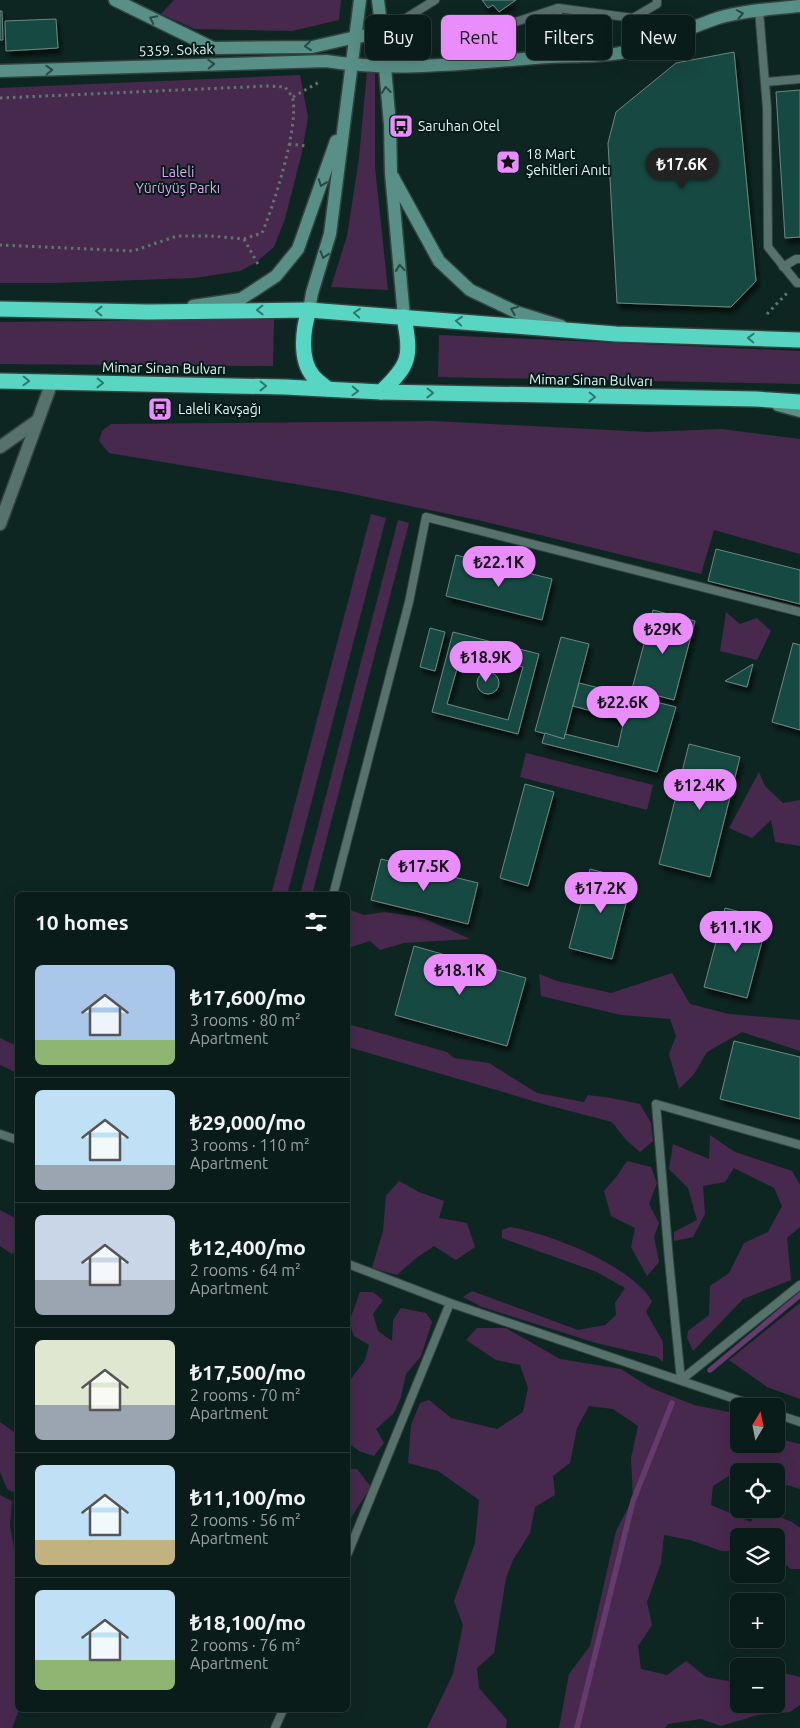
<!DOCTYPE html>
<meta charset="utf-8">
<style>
body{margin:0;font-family:Ubuntu,sans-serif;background:#182927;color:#f1f3f6;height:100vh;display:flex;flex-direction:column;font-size:19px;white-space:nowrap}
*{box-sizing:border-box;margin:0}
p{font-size:16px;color:#99a1a2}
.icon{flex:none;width:28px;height:28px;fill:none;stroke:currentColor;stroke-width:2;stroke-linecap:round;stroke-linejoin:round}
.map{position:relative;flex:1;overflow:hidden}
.details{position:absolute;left:15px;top:892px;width:335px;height:820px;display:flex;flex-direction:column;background:#0a1c1a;border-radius:8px;box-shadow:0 5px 20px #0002,0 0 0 1px #2a3a39}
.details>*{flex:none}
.guide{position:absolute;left:365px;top:15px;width:360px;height:45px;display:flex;gap:10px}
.needle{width:32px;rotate:10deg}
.controls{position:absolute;left:730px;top:1398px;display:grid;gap:10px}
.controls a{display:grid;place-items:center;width:55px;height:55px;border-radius:8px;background:#0a1c1a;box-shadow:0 5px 20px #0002,0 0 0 1px #2a3a39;font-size:25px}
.price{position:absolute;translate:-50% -42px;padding:0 11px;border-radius:18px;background:#e98dfd;color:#111;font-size:16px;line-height:32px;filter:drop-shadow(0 1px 2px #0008)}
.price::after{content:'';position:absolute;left:50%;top:30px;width:15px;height:11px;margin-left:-8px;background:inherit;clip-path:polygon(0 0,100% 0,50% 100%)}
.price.on{background:#222;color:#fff}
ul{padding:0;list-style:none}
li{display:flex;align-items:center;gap:15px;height:125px;padding:0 20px}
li+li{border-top:1px solid #2a3a39}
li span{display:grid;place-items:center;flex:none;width:140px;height:100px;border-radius:8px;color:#555}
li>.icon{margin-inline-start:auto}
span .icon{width:60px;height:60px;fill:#fffc;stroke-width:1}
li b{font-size:21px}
h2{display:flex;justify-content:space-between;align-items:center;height:60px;padding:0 20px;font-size:21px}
.pill{padding:0 18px;border-radius:8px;background:#0a1c1a;box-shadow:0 5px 20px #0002,0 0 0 1px #2a3a39;font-size:18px;line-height:45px}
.pill.on{background:#e98dfd;color:#111}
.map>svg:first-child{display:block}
.green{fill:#48294e}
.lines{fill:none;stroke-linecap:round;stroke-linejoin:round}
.stream{stroke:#653b6e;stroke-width:5.5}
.building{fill:#144a43;stroke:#6c8782;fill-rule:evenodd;filter:url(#shadow)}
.lane-casing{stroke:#33423f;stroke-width:10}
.street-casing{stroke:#33423f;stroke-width:15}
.secondary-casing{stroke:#33423f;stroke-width:15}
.highway-casing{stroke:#33423f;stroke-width:18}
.path{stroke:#607471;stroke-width:3;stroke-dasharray:2.5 4;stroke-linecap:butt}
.lane{stroke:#57716c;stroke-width:8}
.street{stroke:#57716c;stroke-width:12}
.secondary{stroke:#588f86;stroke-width:12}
.highway{stroke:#59d5c3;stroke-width:15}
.oneway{stroke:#264a45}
.oneway2{stroke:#2e786e}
.labels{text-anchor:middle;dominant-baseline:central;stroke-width:4;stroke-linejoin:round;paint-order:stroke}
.street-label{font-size:14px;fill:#e7f5f2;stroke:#041c19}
.poi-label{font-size:14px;fill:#e7f5f2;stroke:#041c19;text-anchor:start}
.park-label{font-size:14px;fill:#e4a5f2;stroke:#041c19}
</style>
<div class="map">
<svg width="800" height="1728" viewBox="0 0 800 1728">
<defs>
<filter id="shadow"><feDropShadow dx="3" dy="5.5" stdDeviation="2.5" flood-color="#0009"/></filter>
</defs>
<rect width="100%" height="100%" fill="#0e2622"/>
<g class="green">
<polygon points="174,0 341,0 339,20 292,31 195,29 161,14"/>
<polygon points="367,72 375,73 375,167 388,290 331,287 347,236 359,158"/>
<polygon points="300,75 308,117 302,152 285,219 274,247 255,263 240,271 195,278 53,283 0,283 0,88"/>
<polygon points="274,319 273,366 0,364 0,322"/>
<polygon points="439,335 800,351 800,384 438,377"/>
<polygon points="433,421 647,432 721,429 800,439 800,554 714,530 701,574 482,521 343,492 109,453 99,441 102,431 111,424"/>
<polygon points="371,514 386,518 287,895 271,895"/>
<polygon points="398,520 409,523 312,895 300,895"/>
<polygon points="726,612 740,624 757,618 771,631 757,660 720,651"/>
<polygon points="526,753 653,785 647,810 520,777"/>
<polygon points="759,772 765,786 783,803 800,800 800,846 775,842 771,820 752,838 729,828"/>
<polygon points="348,909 364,915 385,912 421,917 470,939 404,943 380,950 370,941 348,948"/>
<polygon points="672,973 690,1004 729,1014 800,1020 800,1051 742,1032 707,1052 694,1074 679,1089 669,1054 676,1036 670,1019 621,1015 541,996 539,974 557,981 611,993"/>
<polygon points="348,1024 447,1052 454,1058 489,1063 537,1093 584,1102 588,1095 611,1098 640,1104 651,1123 653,1141 640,1152 626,1140 612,1122 543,1104 493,1089 348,1047"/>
<polygon points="0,1038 17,1046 17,1073 0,1065"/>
<polygon points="710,1135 735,1152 792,1171 800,1185 800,1227 787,1238 791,1280 743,1299 693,1351 687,1338 688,1331 709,1315 710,1286 729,1273 744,1243 768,1232 782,1206 774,1188 734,1168 725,1182 703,1186 705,1214 693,1237 674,1241 674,1232 697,1220 688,1188 669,1169 673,1144 709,1159"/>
<polygon points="627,1161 651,1167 657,1183 649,1204 659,1223 654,1237 659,1262 647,1276 631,1247 635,1228 611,1216 604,1191 617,1176"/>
<polygon points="399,1181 419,1192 444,1201 439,1218 467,1223 475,1247 456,1260 434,1246 415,1259 397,1275 372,1268 383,1231 386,1196"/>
<polygon points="0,1210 17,1219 17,1250 12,1254 0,1246"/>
<path d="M510 1227C551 1234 630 1265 652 1301L646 1312 663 1342V1362L657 1357 596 1343 482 1307 463 1297 472 1291 578 1330 605 1325 616 1315 615 1303 625 1288 597 1272 502 1238V1230Z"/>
<polygon points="360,1292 373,1292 383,1300 373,1314 378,1331 392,1341 393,1320 401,1308 426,1313 432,1322 421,1356 406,1374 401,1397 394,1413 376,1429 384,1443 374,1456 359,1451 348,1443 348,1383 365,1360 369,1345 354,1336 349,1322"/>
<polygon points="800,1303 800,1399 767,1387 729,1360"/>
<polygon points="477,1328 506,1328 560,1359 621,1369 651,1388 694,1405 739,1414 739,1444 776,1444 776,1438 800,1444 800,1489 776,1482 776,1471 739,1471 739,1473 735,1472 713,1486 711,1505 751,1522 757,1509 760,1509 792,1522 800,1528 800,1569 791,1569 776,1558 776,1536 739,1536 739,1551 722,1551 690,1540 664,1535 661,1563 647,1602 652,1625 638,1646 641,1669 667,1675 686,1661 706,1677 739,1683 739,1704 776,1704 776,1671 800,1677 800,1705 790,1712 758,1715 721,1726 701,1719 668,1724 665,1728 559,1728 569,1674 590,1646 616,1531 633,1498 631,1458 638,1426 613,1409 589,1406 577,1428 570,1463 553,1476 555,1495 535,1507 530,1533 513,1560 506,1578 494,1653 477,1668 479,1688 507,1720 506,1728 427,1728 453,1674 463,1625 454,1601 475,1543 479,1500 438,1471 408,1463 411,1425 420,1403 429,1400 451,1418 497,1429 523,1412 528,1388 520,1365 496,1360 466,1340"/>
<polygon points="0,1422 17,1434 17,1494 7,1489 0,1472"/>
<polygon points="348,1469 357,1469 371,1487 348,1522"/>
<polygon points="0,1495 12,1501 10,1526 15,1553 17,1554 19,1710 12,1728 0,1728"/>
</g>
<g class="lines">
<g class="stream">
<polyline points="710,1370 800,1295"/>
<polyline points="577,1728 633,1501 672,1403"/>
</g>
</g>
<g class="building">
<polygon points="482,0 516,0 499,12 493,5 488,8"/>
<polygon points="0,11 2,11 3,40 0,40"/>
<polygon points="56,19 58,48 6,51 5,21"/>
<polygon points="734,52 756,281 731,307 617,303 608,143 616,112 676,63"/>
<polygon points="800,90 800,237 785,238 776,92"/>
<polygon points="716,549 800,570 800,604 708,581"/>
<polygon points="456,555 552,579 542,620 446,596"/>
<polygon points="653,610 695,621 674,700 632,689"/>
<polygon points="430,628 445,632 435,671 420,667"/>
<path d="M453 632 539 654 518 734 432 712ZM462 651 523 667 508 720 447 704Z"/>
<polygon points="561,637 589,644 564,739 535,731"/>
<polygon points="793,643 800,645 800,730 772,722"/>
<polygon points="753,664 747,687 725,681"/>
<circle cx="488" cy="683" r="11"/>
<polygon points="579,683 676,707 657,772 542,743 545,733 564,739 565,734 618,747 624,720 573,706"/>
<polygon points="689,744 740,757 710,877 659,864"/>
<polygon points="525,784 554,792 528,886 500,878"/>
<polygon points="381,859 478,883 468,924 371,900"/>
<polygon points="590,869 632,880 612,959 569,948"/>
<polygon points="725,908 768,919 747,998 704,987"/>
<polygon points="414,946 526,978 507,1046 395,1015"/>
<polygon points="734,1041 800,1057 800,1119 720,1099"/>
</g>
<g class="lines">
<g class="lane-casing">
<g id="lane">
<polyline points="558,8 558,56"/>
<polyline points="759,10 767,108 768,247 797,283 800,283"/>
<polyline points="483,23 497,28 558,8 633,18 657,4 657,0"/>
<polyline points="382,33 435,0"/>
<polyline points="766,82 800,79"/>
<polyline points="783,267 796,259 800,259"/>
<polyline points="333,895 409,602 426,517 800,612"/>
<polyline points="0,1134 18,1140"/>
<polyline points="348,1264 450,1303 756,1406"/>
<polyline points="681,1380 669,1260 656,1104 800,1145"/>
<polyline points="681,1380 800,1285"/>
<polyline points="776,1414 800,1422"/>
<polyline points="348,1553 450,1303"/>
<polyline points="275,1728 283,1710"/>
</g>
</g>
<g class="street-casing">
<g id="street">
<polyline points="0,447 37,421"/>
<polyline points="0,524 52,382"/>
</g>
</g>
<g class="secondary-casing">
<g id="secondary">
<polyline points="115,0 213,48 312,47 356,37 382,33"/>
<polyline points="378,0 382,33 390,125 391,173 404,317"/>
<path d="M0 71 326 61C400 73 475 62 549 57 575 55 600 58 625 52 656 44 686 29 718 18 744 10 773 9 800 6"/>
<polyline points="393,177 439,261 470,290 516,312 561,326"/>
<polyline points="193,306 241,299 276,276 298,249 336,141"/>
<polyline points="309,310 312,293 330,234 360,0"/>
<polyline points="778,405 800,411"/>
</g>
</g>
<g class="highway-casing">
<g id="highway">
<polyline points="0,309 148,312 309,310 616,334 800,340"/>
<path d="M309 310C303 329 299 359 313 376 317 381 323 385 328 389"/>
<polyline points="0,381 285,387 381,392 756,399 800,402"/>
<path d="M381 392C411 364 411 356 404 317"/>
</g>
</g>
<g class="path">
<polyline points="293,97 321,81"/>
<path d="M0 98 268 86 285 87C288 91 292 95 293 100 298 129 274 205 262 233L244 239 211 236H177L133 251 0 245"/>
<polyline points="289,144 306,146"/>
<polyline points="244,239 259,266"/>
<polyline points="767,314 789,291"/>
</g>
<use href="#lane" class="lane"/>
<use href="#street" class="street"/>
<use href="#secondary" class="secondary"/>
<use href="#highway" class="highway"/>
</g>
<defs><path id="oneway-chevron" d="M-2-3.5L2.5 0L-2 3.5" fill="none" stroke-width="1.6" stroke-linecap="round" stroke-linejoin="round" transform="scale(1.25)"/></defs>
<g class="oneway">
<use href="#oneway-chevron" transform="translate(740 14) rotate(-11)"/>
<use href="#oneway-chevron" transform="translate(153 19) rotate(-154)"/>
<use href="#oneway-chevron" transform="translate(308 46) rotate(175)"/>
<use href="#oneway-chevron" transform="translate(211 64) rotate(-2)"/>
<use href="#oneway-chevron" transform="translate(49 70) rotate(-2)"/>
<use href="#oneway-chevron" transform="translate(386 90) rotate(-96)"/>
<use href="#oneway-chevron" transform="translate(322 183) rotate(110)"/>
<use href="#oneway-chevron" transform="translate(324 255) rotate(107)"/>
<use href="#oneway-chevron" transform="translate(400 268) rotate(-95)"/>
<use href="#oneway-chevron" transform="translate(514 310) rotate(-158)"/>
</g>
<g class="oneway2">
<use href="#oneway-chevron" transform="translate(260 310) rotate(179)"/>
<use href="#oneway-chevron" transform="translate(99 311) rotate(-179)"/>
<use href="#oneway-chevron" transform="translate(357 313) rotate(-176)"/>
<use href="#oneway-chevron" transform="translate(459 321) rotate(-175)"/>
<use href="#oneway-chevron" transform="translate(751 338) rotate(-178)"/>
<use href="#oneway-chevron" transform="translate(26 381) rotate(2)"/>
<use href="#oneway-chevron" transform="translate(100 383) rotate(1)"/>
<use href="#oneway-chevron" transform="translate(263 386) rotate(1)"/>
<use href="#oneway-chevron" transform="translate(355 391) rotate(2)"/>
<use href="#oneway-chevron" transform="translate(430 393) rotate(1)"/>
<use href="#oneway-chevron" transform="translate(592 397) rotate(1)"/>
</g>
<defs>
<g id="bus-square" transform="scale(1.25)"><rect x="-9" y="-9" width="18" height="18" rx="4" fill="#e98dfd" stroke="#041c19"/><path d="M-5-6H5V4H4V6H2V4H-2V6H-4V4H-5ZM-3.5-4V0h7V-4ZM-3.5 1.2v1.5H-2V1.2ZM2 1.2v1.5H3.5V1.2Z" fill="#111"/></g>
<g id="sight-square" transform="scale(1.25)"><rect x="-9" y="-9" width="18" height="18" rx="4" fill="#e98dfd" stroke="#041c19"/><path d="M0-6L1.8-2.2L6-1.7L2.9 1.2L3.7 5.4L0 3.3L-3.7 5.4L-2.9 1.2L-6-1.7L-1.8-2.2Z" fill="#111"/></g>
</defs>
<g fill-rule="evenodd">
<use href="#bus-square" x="401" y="126"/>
<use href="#sight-square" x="508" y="162"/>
<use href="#bus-square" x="160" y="409"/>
</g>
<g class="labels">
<g class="street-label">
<text transform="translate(176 50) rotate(-2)">5359. Sokak</text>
<text transform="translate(164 368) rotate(1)">Mimar Sinan Bulvarı</text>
<text transform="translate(591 380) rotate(1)">Mimar Sinan Bulvarı</text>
</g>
<g class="poi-label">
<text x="418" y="126">Saruhan Otel</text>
<text x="526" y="154">18 Mart<tspan x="526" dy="16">Şehitleri Anıtı</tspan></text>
<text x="178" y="409">Laleli Kavşağı</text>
</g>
<g class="park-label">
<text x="178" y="172">Laleli<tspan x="178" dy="16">Yürüyüş Parkı</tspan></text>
</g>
</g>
</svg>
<div class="controls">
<a><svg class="needle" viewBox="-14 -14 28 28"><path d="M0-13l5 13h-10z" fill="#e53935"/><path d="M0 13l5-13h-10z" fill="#99a1a2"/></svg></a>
<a><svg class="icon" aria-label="locate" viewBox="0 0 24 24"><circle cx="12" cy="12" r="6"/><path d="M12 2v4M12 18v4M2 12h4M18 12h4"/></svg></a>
<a><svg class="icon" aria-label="layers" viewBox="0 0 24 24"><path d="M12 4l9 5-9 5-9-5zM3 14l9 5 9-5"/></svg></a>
<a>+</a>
<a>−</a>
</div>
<b class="price on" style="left:682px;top:190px">₺17.6K</b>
<b class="price" style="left:499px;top:588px">₺22.1K</b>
<b class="price" style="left:663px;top:655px">₺29K</b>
<b class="price" style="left:486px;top:683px">₺18.9K</b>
<b class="price" style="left:623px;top:728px">₺22.6K</b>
<b class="price" style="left:700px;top:811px">₺12.4K</b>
<b class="price" style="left:424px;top:892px">₺17.5K</b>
<b class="price" style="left:601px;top:914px">₺17.2K</b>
<b class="price" style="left:736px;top:953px">₺11.1K</b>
<b class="price" style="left:460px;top:996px">₺18.1K</b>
<div class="guide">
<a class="pill">Buy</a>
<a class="pill on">Rent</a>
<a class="pill">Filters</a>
<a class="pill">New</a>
</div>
<section class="details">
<h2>10 homes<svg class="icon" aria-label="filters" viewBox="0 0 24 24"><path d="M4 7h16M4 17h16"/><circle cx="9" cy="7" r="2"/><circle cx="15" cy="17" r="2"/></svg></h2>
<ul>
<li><span style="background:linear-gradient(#a9c7e8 75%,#8fb573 0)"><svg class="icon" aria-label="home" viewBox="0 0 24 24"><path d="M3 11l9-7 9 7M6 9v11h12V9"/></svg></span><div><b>₺17,600/mo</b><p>3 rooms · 80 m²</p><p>Apartment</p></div></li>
<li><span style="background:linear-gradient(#bfe0f5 75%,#9aa5b1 0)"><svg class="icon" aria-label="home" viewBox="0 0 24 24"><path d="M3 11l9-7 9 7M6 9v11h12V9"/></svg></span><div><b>₺29,000/mo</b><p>3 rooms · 110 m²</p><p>Apartment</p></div></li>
<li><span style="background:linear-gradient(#c9d6e8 65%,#9aa5b1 0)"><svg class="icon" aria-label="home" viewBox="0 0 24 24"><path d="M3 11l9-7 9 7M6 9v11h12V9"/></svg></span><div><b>₺12,400/mo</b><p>2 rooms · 64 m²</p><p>Apartment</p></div></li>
<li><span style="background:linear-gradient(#dfe7d0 65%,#9aa5b1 0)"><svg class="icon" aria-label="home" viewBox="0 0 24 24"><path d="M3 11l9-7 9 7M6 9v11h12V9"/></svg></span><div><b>₺17,500/mo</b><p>2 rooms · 70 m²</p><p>Apartment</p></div></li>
<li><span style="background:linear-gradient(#bfe0f5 75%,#c2b280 0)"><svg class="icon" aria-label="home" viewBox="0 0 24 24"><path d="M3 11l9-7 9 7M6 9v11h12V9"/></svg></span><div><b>₺11,100/mo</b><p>2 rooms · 56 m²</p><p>Apartment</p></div></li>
<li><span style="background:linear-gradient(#bfe0f5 70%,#8fb573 0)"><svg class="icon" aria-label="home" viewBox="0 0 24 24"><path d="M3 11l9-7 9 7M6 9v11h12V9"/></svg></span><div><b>₺18,100/mo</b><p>2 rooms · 76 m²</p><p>Apartment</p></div></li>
</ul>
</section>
</div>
